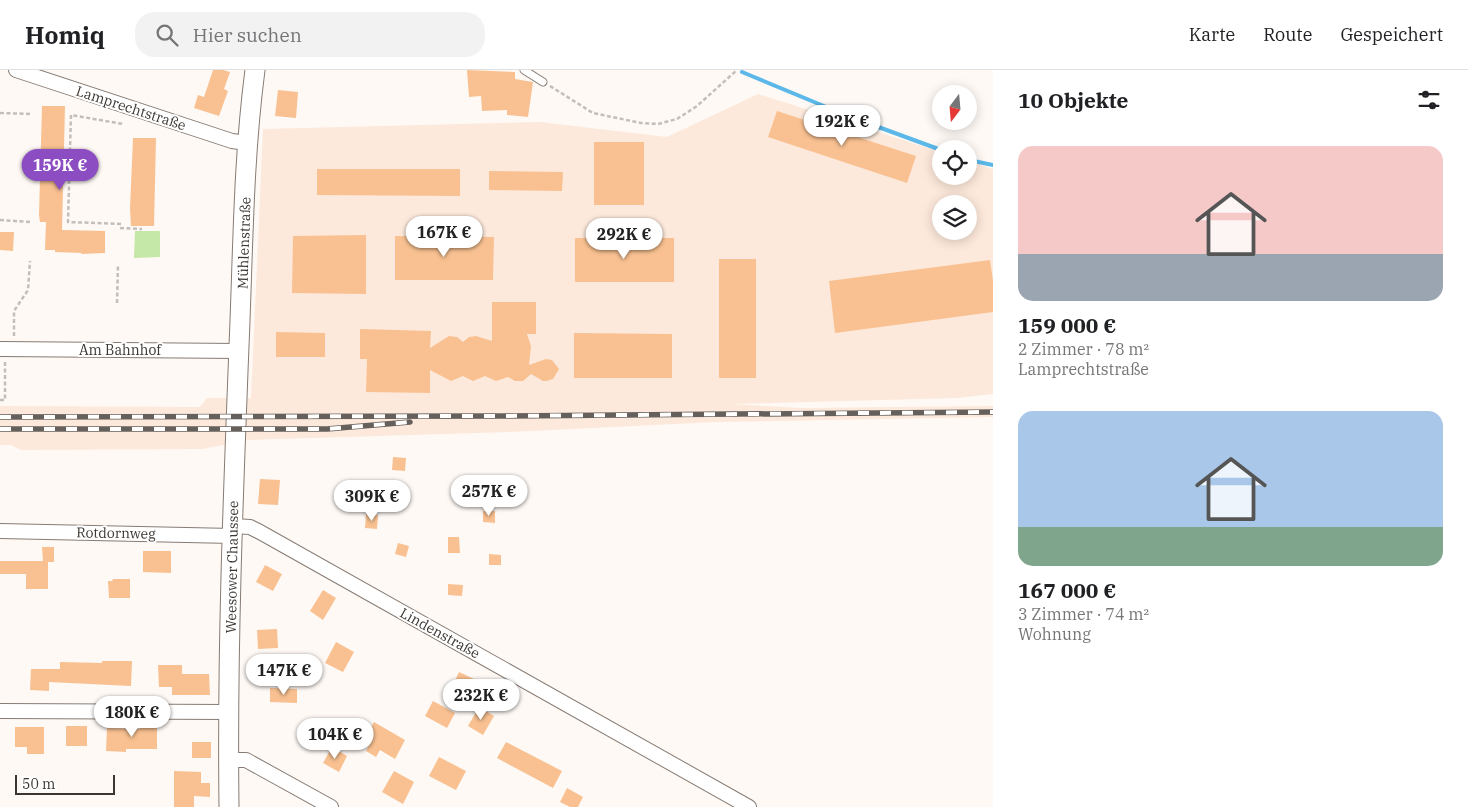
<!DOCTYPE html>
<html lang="de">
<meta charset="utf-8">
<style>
body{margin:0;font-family:"IBM Plex Serif",serif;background:#f2f2f2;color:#202124;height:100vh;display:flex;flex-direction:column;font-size:19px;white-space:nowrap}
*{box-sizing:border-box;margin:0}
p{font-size:16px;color:#757577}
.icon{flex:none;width:28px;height:28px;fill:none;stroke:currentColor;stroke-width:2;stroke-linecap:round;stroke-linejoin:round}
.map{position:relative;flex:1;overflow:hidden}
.panel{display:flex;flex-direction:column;background:#fff;width:475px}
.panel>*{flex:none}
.needle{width:32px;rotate:196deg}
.fabs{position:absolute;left:932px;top:15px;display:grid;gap:10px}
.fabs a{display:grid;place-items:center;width:45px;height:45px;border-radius:50%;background:#fff;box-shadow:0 2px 12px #0003;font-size:25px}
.scale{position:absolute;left:15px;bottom:12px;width:100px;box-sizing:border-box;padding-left:5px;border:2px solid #3b3632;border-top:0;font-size:14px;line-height:18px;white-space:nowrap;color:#3b3632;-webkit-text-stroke:4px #fff;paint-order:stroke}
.price{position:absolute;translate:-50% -42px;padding:0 11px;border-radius:18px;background:#fff;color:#222;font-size:16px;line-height:32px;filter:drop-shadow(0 1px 2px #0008)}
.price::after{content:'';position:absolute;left:50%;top:30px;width:15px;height:11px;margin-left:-8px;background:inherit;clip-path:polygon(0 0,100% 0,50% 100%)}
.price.current{background:#8d4dc2;color:#fff}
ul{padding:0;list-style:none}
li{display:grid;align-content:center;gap:10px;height:265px;padding:0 25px}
li span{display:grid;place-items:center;height:155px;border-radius:15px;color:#555}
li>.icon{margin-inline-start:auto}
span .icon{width:90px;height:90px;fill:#fffc;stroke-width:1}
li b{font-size:21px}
h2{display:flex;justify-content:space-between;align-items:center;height:60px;padding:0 25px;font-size:21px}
header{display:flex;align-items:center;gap:30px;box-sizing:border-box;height:70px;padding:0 25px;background:#fff;border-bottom:1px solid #e0e0e0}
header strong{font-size:24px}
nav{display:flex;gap:28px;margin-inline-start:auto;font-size:18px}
.search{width:350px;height:45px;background:#f2f2f2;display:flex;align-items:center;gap:12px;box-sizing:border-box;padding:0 18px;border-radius:20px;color:#757577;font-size:19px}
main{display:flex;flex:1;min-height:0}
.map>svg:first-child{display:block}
.built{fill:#fde9db;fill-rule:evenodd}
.green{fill:#c5e7a7}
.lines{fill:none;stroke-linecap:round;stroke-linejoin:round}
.stream{stroke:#5bb8e9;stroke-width:4}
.building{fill:#f9c191}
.lane-casing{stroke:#877b73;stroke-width:9}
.street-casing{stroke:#877b73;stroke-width:16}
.secondary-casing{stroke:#877b73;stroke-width:21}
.path{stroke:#c3beba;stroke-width:2.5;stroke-dasharray:4 2.5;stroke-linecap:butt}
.lane{stroke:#fff;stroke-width:7}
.street{stroke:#fff;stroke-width:14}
.secondary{stroke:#fff;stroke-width:19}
.rail-casing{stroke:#65605c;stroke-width:5.5}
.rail{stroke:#fff;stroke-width:4;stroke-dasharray:11;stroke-linecap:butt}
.labels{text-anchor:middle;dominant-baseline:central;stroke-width:4;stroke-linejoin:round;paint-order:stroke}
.street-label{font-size:14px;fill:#3b3632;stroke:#fff}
</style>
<header>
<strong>Homiq</strong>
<div class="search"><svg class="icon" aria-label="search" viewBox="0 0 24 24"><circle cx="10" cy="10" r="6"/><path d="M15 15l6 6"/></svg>Hier suchen</div>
<nav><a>Karte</a><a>Route</a><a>Gespeichert</a></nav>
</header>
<main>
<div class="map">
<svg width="993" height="737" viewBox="0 0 993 737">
<rect width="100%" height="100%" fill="#fef9f5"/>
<path class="built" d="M758 24 941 82V106H969V91L993 99V324L957 328 732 334 800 338 993 336V347L717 352 510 362 249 370 202 379 21 380 11 375H0V336L200 337 207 328H251L263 59 540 52 667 67ZM941 134H969V161H941Z"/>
<polygon class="green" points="135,161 160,161 160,187 134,188"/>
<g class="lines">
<g class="stream">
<polyline points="742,2 843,44 941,80"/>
<polyline points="969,90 993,95"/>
</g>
</g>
<g class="building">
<polygon points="213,0 223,0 230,2 224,19 228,21 219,46 194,38 198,25 204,27"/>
<polygon points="467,0 515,2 515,9 533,12 528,47 507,45 507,40 482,41 481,26 469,27"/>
<polygon points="278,20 298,22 296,48 275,46"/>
<polygon points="42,36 65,36 62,160 105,161 105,183 81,184 82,183 55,182 55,180 45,180 46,152 40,152 39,145"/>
<polygon points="777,41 916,86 907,113 768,67"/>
<polygon points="133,68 156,68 154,156 131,156 130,138"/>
<rect x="594" y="72" width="50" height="63"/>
<polygon points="317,99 460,99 460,126 317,125"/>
<polygon points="489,101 563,102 562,121 489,120"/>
<polygon points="0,162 14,162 13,181 0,180"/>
<polygon points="366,165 366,224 292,223 293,166"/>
<polygon points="395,166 494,167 493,210 395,210"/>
<rect x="575" y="168" width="99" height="44"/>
<rect x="719" y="189" width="37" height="119"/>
<polygon points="990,190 993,211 993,242 835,263 829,211"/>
<polygon points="492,232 536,232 536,264 527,264 531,276 529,295 546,289 552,290 559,299 553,309 546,311 543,311 531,304 523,311 515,311 508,307 496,311 485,306 473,311 463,306 451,311 430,300 430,323 366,322 367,289 360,289 360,259 431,261 430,278 449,266 457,267 463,272 469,267 476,266 492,271"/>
<polygon points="276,262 325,263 325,287 276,287"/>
<polygon points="574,263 672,264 672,308 574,308"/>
<polygon points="393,387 406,388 405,401 392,400"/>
<polygon points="260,409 280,410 278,435 258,434"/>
<polygon points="483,441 495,441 495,453 483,452"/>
<polygon points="366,444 378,445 377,459 365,458"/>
<polygon points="448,467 459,467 460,483 448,483"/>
<polygon points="398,473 409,476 406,487 395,484"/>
<polygon points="42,477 54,477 54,492 48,492 48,519 26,519 26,504 0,504 0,491 43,491"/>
<polygon points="143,481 171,481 171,503 143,502"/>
<polygon points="489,484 501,485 501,495 489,495"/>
<polygon points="265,495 282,504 273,521 256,512"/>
<polygon points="113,509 130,509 130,528 109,528 108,511 112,511"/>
<polygon points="448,514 463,515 462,526 448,525"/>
<polygon points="323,520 336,528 323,550 310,541"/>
<polygon points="277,559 278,578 258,579 257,560"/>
<polygon points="336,572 354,582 343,602 325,593"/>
<polygon points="102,591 132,591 131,616 49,612 49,621 30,620 31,599 60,599 60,592 102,593"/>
<polygon points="158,595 182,595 182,604 209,604 210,625 172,625 172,617 159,617"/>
<polygon points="459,602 474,609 466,624 452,617"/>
<polygon points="270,618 297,619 297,633 270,632"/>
<polygon points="433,631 455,643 447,658 425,646"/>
<polygon points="479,637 494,646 483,665 468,656"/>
<polygon points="374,652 405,670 395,689 380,680 376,687 366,681 370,674 364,670"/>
<polygon points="140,654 157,654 157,679 126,679 126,682 106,681 107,658 140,659"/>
<rect x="66" y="656" width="21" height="20"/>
<polygon points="15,657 44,657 44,684 27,684 27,677 15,677"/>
<rect x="192" y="672" width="19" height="16"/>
<polygon points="506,672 562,701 553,718 497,688"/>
<polygon points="332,677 347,686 339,702 323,693"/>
<polygon points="439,687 466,701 456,720 429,706"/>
<polygon points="174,701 201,702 201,713 210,713 210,727 194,726 194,737 174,737"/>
<polygon points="394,701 414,712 403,734 382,722"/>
<polygon points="567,718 583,727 578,737 570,737 560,732"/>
</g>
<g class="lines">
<g class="lane-casing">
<polyline id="lane" points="524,0 543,12"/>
</g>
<g class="street-casing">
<g id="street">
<polyline points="16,0 232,71 247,73"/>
<polyline points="0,279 239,281"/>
<polyline points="233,456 250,457 260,462 749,737"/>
<polyline points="0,461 233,466"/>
<polyline points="0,641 229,642"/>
<polyline points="229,690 246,690 331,737"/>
</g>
</g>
<g class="secondary-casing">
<path id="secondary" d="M229 737C227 583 233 429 239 276 243 184 243 91 255 0"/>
</g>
<g class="path">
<polyline points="550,16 593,43 641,53 658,54 677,49 697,36 737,0"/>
<polyline points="0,43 32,44"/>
<polyline points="0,150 30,152"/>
<polyline points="121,154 68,152 71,45 123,54"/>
<polyline points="120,158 142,159"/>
<polyline points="117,233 118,195"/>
<polyline points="14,266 14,241 28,220 30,191"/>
<polyline points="0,330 5,330 5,292"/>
</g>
<use href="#lane" class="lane"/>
<use href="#street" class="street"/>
<use href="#secondary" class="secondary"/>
<g class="rail-casing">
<g id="rail">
<polyline points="0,347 501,346 993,342"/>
<polyline points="0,359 327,359 410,352"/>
</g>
</g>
<use href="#rail" class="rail"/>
</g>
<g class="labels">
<g class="street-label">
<text transform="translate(131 38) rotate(18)">Lamprechtstraße</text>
<text transform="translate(244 173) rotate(-88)">Mühlenstraße</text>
<text x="120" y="280">Am Bahnhof</text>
<text transform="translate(116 463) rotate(1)">Rotdornweg</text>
<text transform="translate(232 497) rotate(-89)">Weesower Chaussee</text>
<text transform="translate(440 563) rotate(29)">Lindenstraße</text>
</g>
</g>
</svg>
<div class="fabs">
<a><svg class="needle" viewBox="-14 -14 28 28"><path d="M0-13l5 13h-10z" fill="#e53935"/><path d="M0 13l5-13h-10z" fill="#757577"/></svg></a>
<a><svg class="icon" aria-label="locate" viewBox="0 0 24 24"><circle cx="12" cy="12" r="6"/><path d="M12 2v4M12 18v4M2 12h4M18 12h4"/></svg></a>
<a><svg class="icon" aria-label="layers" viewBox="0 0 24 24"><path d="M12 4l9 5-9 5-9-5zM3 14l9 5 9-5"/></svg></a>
</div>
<div class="scale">50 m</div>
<b class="price" style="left:842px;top:77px">192K €</b>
<b class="price current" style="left:60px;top:121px">159K €</b>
<b class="price" style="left:444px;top:188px">167K €</b>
<b class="price" style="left:624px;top:190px">292K €</b>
<b class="price" style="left:489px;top:447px">257K €</b>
<b class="price" style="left:372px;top:452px">309K €</b>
<b class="price" style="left:284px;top:626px">147K €</b>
<b class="price" style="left:481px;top:651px">232K €</b>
<b class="price" style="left:132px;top:668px">180K €</b>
<b class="price" style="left:335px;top:690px">104K €</b>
</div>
<section class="panel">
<h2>10 Objekte<svg class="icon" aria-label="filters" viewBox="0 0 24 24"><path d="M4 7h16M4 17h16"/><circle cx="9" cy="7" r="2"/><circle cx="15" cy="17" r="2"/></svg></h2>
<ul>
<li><span style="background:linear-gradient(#f6c9c9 70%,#9aa5b1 0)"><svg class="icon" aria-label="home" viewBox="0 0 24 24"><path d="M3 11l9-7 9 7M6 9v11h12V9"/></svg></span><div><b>159 000 €</b><p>2 Zimmer · 78 m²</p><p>Lamprechtstraße</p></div></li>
<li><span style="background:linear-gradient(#a9c7e8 75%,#7fa58c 0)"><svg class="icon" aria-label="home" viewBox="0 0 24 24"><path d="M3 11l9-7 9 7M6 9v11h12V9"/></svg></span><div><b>167 000 €</b><p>3 Zimmer · 74 m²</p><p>Wohnung</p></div></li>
</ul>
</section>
</main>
